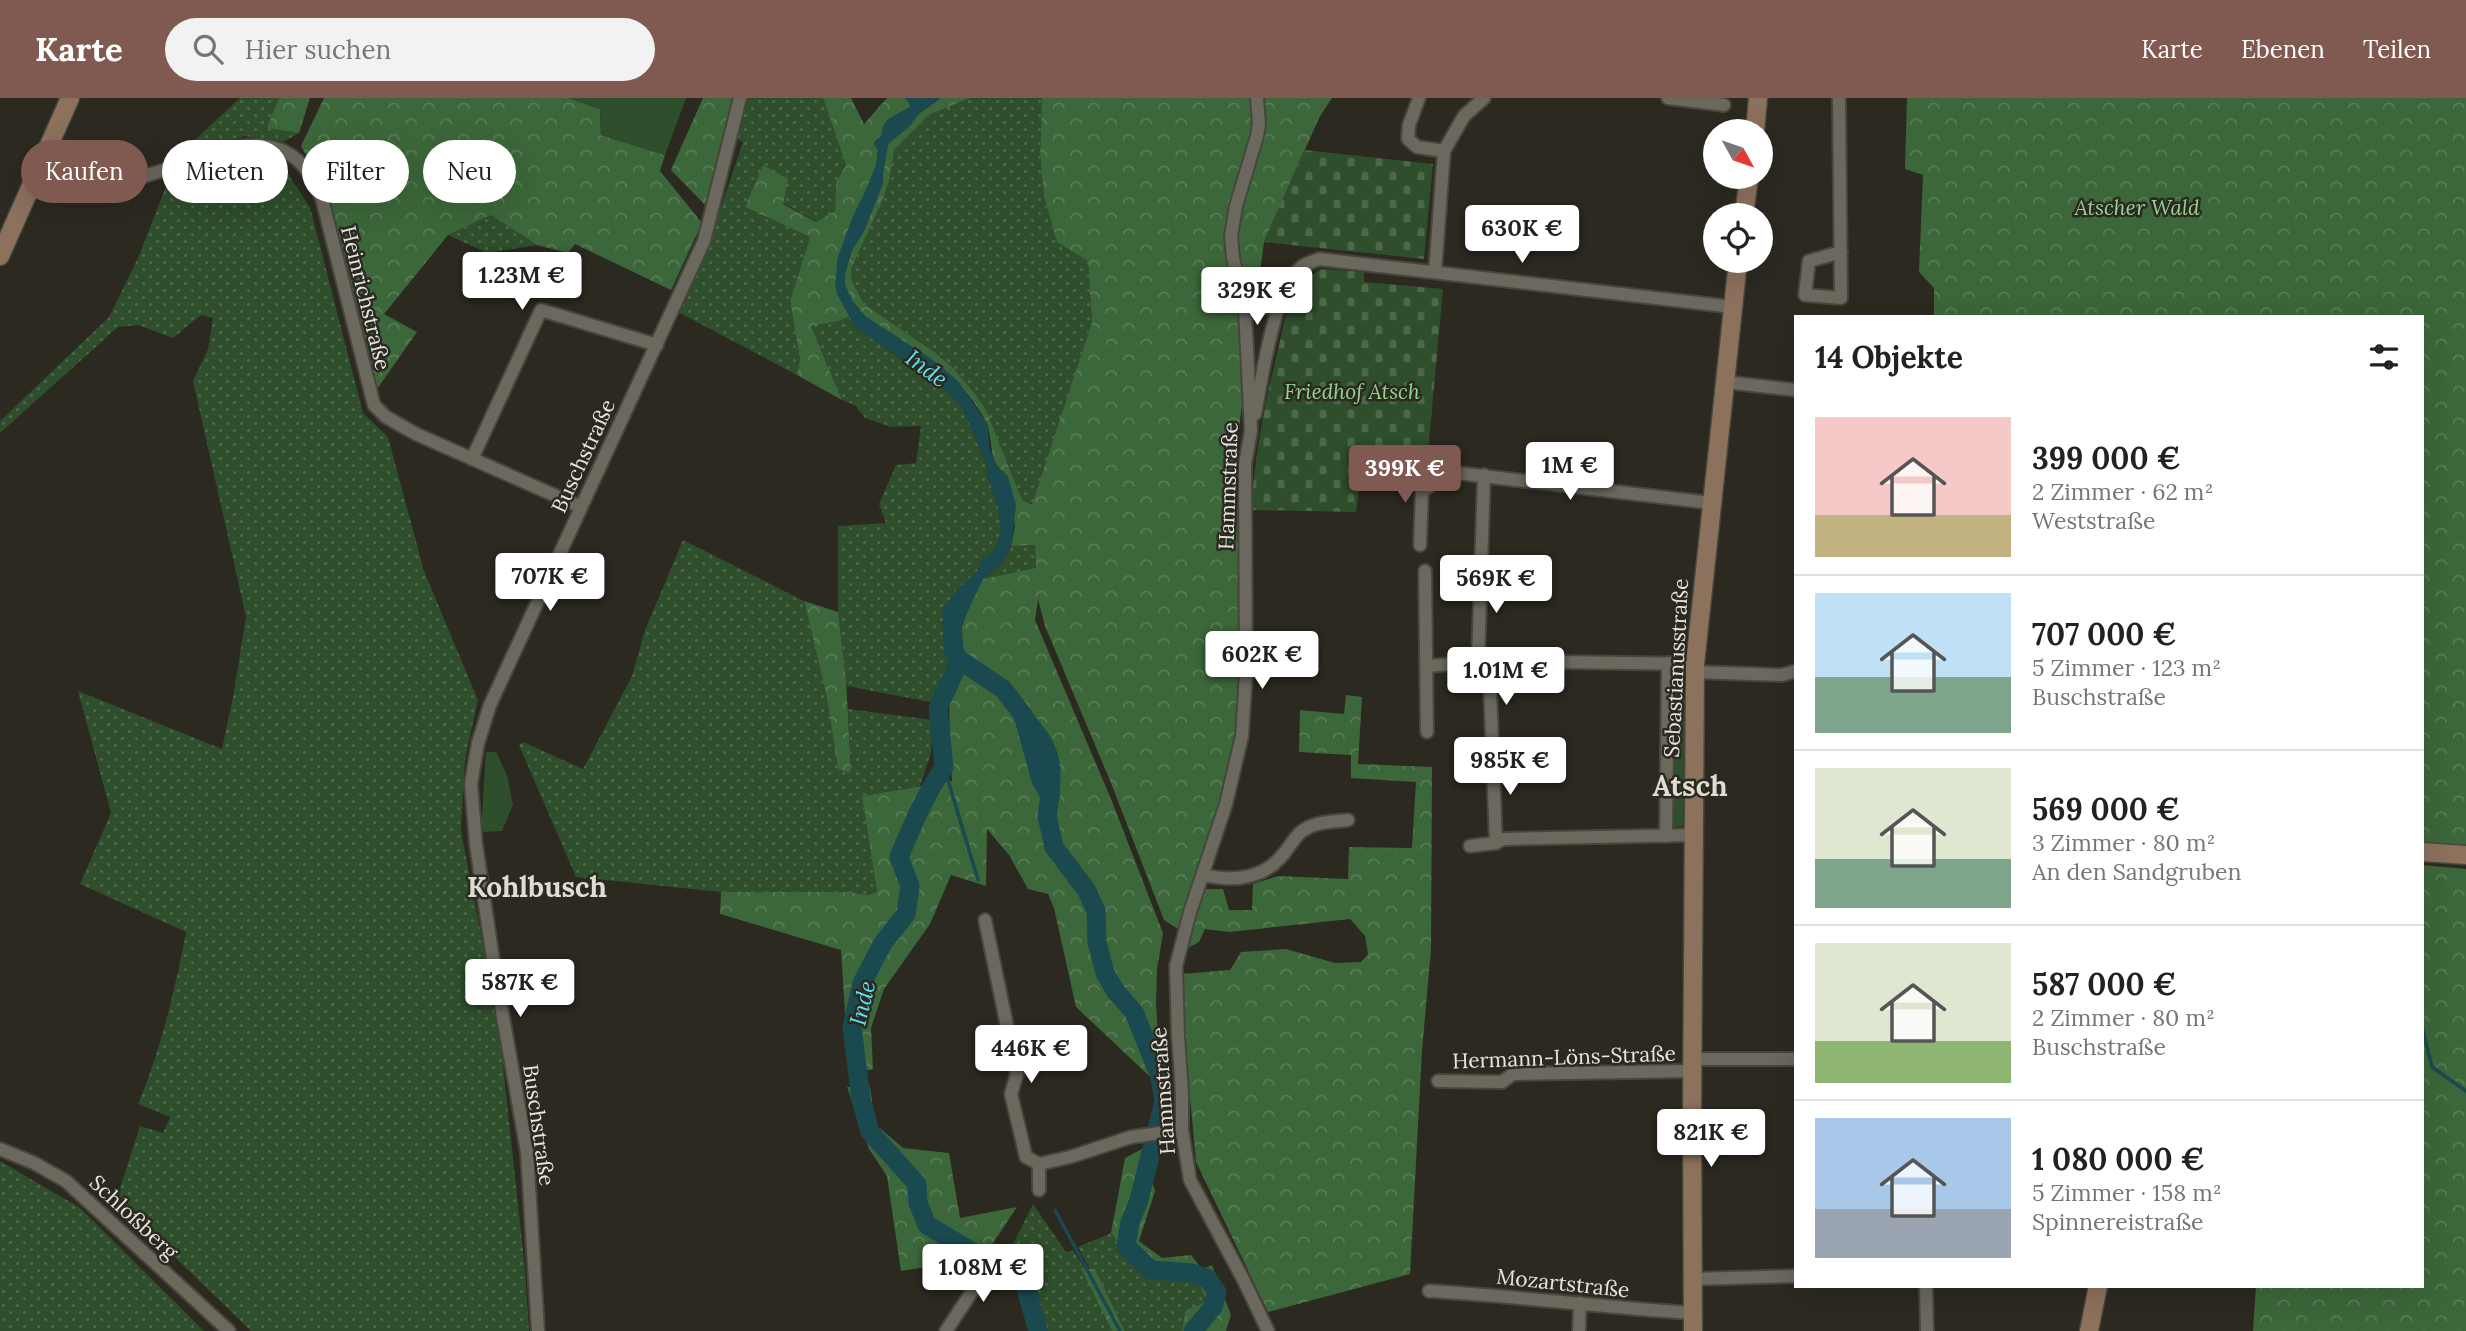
<!DOCTYPE html>
<html lang="de">
<meta charset="utf-8">
<style>
body{margin:0;font-family:Lora,serif;background:#f2f2f2;color:#222;height:100vh;display:flex;flex-direction:column;font-size:26px;white-space:nowrap}
*{box-sizing:border-box;margin:0}
p{font-size:23px;color:#767676}
.icon{flex:none;width:38px;height:38px;fill:none;stroke:currentColor;stroke-width:2;stroke-linecap:round;stroke-linejoin:round}
.map{position:relative;flex:1;overflow:hidden}
.drawer{position:absolute;left:1794px;top:217px;width:630px;height:973px;display:flex;flex-direction:column;background:#fff;border-radius:0px;box-shadow:0 7px 28px #0002}
.drawer>*{flex:none}
.top-card{position:absolute;left:21px;top:42px;width:665px;height:63px;display:flex;gap:14px}
.needle{width:46px;rotate:130deg}
.fabs{position:absolute;left:1703px;top:21px;display:grid;gap:14px}
.fabs a{display:grid;place-items:center;width:70px;height:70px;border-radius:50%;background:#fff;box-shadow:0 7px 28px #0002;font-size:35px}
.price{position:absolute;translate:-50% -60px;padding:0 16px;border-radius:7px;background:#fff;color:#222;font-size:23px;line-height:46px;filter:drop-shadow(0 2px 4px #0008)}
.price::after{content:'';position:absolute;left:50%;top:42px;width:21px;height:16px;margin-left:-10px;background:inherit;clip-path:polygon(0 0,100% 0,50% 100%)}
.price.on{background:#805a50;color:#fff}
ul{padding:0;list-style:none}
li{display:flex;align-items:center;gap:21px;height:175px;padding:0 21px}
li+li{border-top:2px solid #e0e0e0}
li span{display:grid;place-items:center;flex:none;width:196px;height:140px;border-radius:0px;color:#555}
li>.icon{margin-inline-start:auto}
span .icon{width:84px;height:84px;fill:#fffc;stroke-width:1}
li b{font-size:30px}
h2{display:flex;justify-content:space-between;align-items:center;height:84px;padding:0 21px;font-size:30px}
.tag{padding:0 24px;border-radius:32px;background:#fff;box-shadow:0 7px 28px #0002;font-size:24px;line-height:63px}
.tag.on{background:#805a50;color:#fff}
header{display:flex;align-items:center;gap:42px;box-sizing:border-box;height:98px;padding:0 35px;background:#805a50;color:#fff}
header strong{font-size:33px}
nav{display:flex;gap:38px;margin-inline-start:auto;font-size:24px}
.search{width:490px;height:63px;background:#f2f2f2;display:flex;align-items:center;gap:18px;box-sizing:border-box;padding:0 24px;border-radius:38px;color:#767676;font-size:26px}
.map>svg:first-child{display:block}
.grass{fill:url(#grass-dots)}
.forest{fill:url(#forest-crowns)}
.cemetery{fill:url(#cemetery-stones)}
.green{fill:#2e4e2c}
.water{fill:#1b4950}
.lines{fill:none;stroke-linecap:round;stroke-linejoin:round}
.stream{stroke:#1b4950;stroke-width:3.5}
.river{stroke:#1b4950;stroke-width:19}
.street-casing{stroke:#47453d;stroke-width:16}
.secondary-casing{stroke:#47453d;stroke-width:21}
.street{stroke:#6b685e;stroke-width:12}
.secondary{stroke:#8c715d;stroke-width:18}
.labels{text-anchor:middle;dominant-baseline:central;stroke-width:5;stroke-linejoin:round;paint-order:stroke}
.park-label{font-size:21px;font-style:italic;fill:#94d490;stroke:#2c2921}
.street-label{font-size:21px;fill:#e6e5df;stroke:#2c2921}
.water-label{font-size:23px;font-style:italic;fill:#5fdff2;stroke:#2c2921}
.district-label{font-size:28px;font-weight:bold;fill:#dfdcd1;stroke:#2c2921}
</style>
<header>
<strong>Karte</strong>
<div class="search"><svg class="icon" aria-label="search" viewBox="0 0 24 24"><circle cx="10" cy="10" r="6"/><path d="M15 15l6 6"/></svg>Hier suchen</div>
<nav><a>Karte</a><a>Ebenen</a><a>Teilen</a></nav>
</header>
<div class="map">
<svg width="2466" height="1233" viewBox="0 0 2466 1233">
<defs>
<pattern id="grass-dots" width="8" height="8" patternUnits="userSpaceOnUse" patternTransform="scale(1.75)"><rect width="8" height="8" fill="#2e4e2c"/><path d="M2 2h.1M6 6h.1" fill="none" stroke="#4c674a" stroke-width="1.8" stroke-linecap="round"/></pattern>
<pattern id="forest-crowns" width="20" height="18" patternUnits="userSpaceOnUse" patternTransform="scale(1.75)"><rect width="20" height="18" fill="#3c673a"/><path d="M2 6a3 3 0 1 1 6 0M12 15a3 3 0 1 1 6 0" fill="none" stroke="#587d56"/></pattern>
<pattern id="cemetery-stones" width="16" height="16" patternUnits="userSpaceOnUse" patternTransform="scale(1.75)"><rect width="16" height="16" fill="#2e4e2c"/><path d="M2 7V4a2 2 0 0 1 4 0v3zM10 15v-3a2 2 0 0 1 4 0v3z" fill="#4c674a"/></pattern>
</defs>
<rect width="100%" height="100%" fill="#2c2921"/>
<g class="grass">
<polygon points="240,0 279,0 268,30 299,35 281,45 245,38 174,61"/>
<polygon points="743,0 823,0 846,67 836,84 835,113 817,124 783,105 745,109 810,139 790,203 800,263 797,277 678,214 706,153 743,44 735,40"/>
<polygon points="970,0 1042,0 1040,56 1044,99 1057,144 1088,163 1092,224 1033,408 1022,402 987,314 933,253 864,206 852,183 851,171 872,124 894,52 929,17"/>
<path d="M243 60 282 67 310 109 363 315 388 339 424 473 478 602 465 661 461 733 499 930 525 1171 529 1233H251L116 1102 140 1028 163 1035 170 1019 138 1006C161 951 175 892 186 834L80 786 111 715 78 593 222 651 233 599 246 519 193 283 208 251 213 220 201 217 173 240 138 227 118 229 0 335V323L109 219 139 158 168 83Z"/>
<polygon points="491,117 537,147 487,155 448,137"/>
<polygon points="850,218 855,229 941,288 963,310 988,370 987,377 998,408 1001,431 999,443 992,455 982,462 978,472 972,480 956,493 942,525 951,557 950,570 938,588 935,605 847,588 838,514 838,428 886,425 879,406 896,367 916,365 921,328 891,329 865,320 856,308 842,302 811,228 839,223"/>
<polygon points="683,442 804,503 826,595 838,671 851,674 848,611 933,622 931,655 920,688 862,698 877,794 868,797 849,794 721,794 576,779 519,647 523,644 583,671 632,578 645,532"/>
<polygon points="1035,447 1036,471 983,481 1002,465 1011,448"/>
<polygon points="0,1063 80,1110 204,1233 0,1233"/>
<polygon points="1033,1106 1066,1154 1073,1152 1084,1170 1082,1170 1112,1233 1041,1233 1023,1162 1010,1152"/>
<polygon points="1111,1135 1133,1164 1163,1179 1200,1187 1207,1204 1182,1233 1125,1233 1095,1171 1089,1170 1078,1149"/>
</g>
<g class="forest">
<polygon points="279,0 310,0 299,35 267,30"/>
<polygon points="324,0 569,0 600,11 601,37 665,57 660,73 702,125 671,192 575,146 568,155 537,147 491,117 448,137 384,216 417,234 377,291 328,98 301,48"/>
<polygon points="703,0 734,0 710,112 671,72"/>
<path d="M823 0H851L864 26 887 0H906L911 8C899 18 883 18 882 36L874 45 878 52 876 68 838 159C834 179 841 201 850 218L839 223 811 228 842 302 797 277 800 262 790 203 810 139 745 109 763 67 788 81 783 106 816 124 835 113 836 84 846 67Z"/>
<path d="M941 0H970L929 17 894 52 890 79 883 101 851 171 852 183 864 206 933 253 952 269 975 296 987 314 1022 402 1032 407 1092 224 1088 163 1057 144 1044 99 1040 56 1042 0H1332L1319 20 1264 144 1237 345 1242 543 1237 626 1232 662 1211 742 1181 833 1164 822 1111 685 1045 528 1038 501 1035 522 1111 701 1163 835 1157 871 1156 906 1161 989 1076 909 1054 810 1048 796 1028 791 1009 757 987 731 986 788 951 777 930 826 884 891 871 930 873 971 849 977 841 852 720 816 721 794H849L868 797 877 794 862 698 952 683C947 607 945 549 983 481L1036 470 1035 447 1011 448 1015 428 1004 374C989 365 993 345 988 330 985 320 978 310 972 302 944 263 902 245 865 218L849 199 845 188V176L853 148 864 133 883 85V75L888 46 921 14Z"/>
<polygon points="1907,0 2466,0 2466,750 2422,747 2422,219 1934,219 1934,190 1919,174 1923,77 1905,71"/>
<polygon points="804,503 838,514 846,581 851,675 838,671 826,595"/>
<polygon points="1346,597 1362,599 1358,666 1432,669 1431,851 1422,953 1410,1176 1268,1214 1196,1064 1184,934 1182,876 1230,872 1241,854 1286,851 1335,865 1361,864 1368,856 1365,838 1350,821 1229,834 1205,831 1199,844 1184,852 1204,791 1223,791 1229,812 1252,812 1253,786 1278,778 1348,781 1349,749 1412,750 1416,684 1351,680 1351,657 1299,654 1300,612 1344,616"/>
<polygon points="2422,767 2466,771 2466,1233 2253,1233 2256,1188 2422,1188"/>
<polygon points="847,989 870,989 875,1026 903,1050 949,1055 960,1120 1017,1109 977,1169 968,1162 901,1173 887,1078 869,1051"/>
<polygon points="1159,1042 1152,1083 1155,1093 1139,1143 1162,1160 1191,1157 1202,1171 1212,1167 1231,1217 1226,1233 1182,1233 1186,1212 1207,1204 1200,1187 1163,1179 1133,1164 1111,1135 1125,1060"/>
<polygon points="1081,1170 1095,1171 1125,1233 1112,1233"/>
</g>
<g class="cemetery">
<polygon points="1304,52 1433,66 1424,161 1264,144"/>
<path d="M1321 171 1364 174V184L1443 191 1427 365 1399 362 1397 380 1361 376 1356 414 1251 412C1255 356 1265 303 1279 248 1283 230 1286 207 1297 192 1303 183 1313 177 1321 171Z"/>
</g>
<g class="green">
<polygon points="569,0 686,0 665,57 601,37 600,11"/>
<polygon points="1679,571 1687,582 1688,727 1673,729 1670,573"/>
<polygon points="486,654 496,654 507,677 513,707 502,733 481,734"/>
</g>
<path class="water" d="M905 0H941L921 13 910 28 888 46 883 75V85L864 133 850 156 845 176V187L854 206 865 218 930 260 958 283 988 327 989 348 996 368 1008 378 1016 407 1012 444 1002 465 983 481 959 532 945 537 942 512 956 493 978 472 982 462 992 455 999 443 1001 431 998 408 987 377 988 370 963 310 941 288 855 229 837 196 835 188 838 159 853 118 867 90 876 68 878 52 874 46 882 36C882 18 899 18 911 8Z"/>
<g class="lines">
<g class="stream">
<polyline points="944,669 978,782"/>
<polyline points="2422,929 2432,969 2466,993"/>
<polyline points="1055,1112 1120,1233"/>
</g>
<g class="river">
<polyline points="957,509 952,525 954,554 960,562 1003,591 1023,617 1041,682 1050,698 1047,718 1054,749 1087,793 1096,813 1097,844 1105,875 1116,894 1134,914 1160,979 1164,1003 1139,1102 1130,1124 1126,1148 1151,1172 1192,1175 1207,1180 1217,1194 1213,1209 1193,1233"/>
<path d="M960 562 938 610 944 669C925 697 912 728 899 759L910 788 906 816 883 845 862 885 852 929 861 1001 870 1034 917 1086 918 1105 927 1127 988 1163 1019 1167 1038 1233"/>
<path d="M1025 621C1050 651 1053 660 1050 698"/>
</g>
<g class="street-casing">
<g id="street">
<polyline points="1257,0 1259,26 1257,38 1236,108 1231,138 1233,160 1245,211 1251,333 1245,366 1246,576 1242,638 1226,706 1190,814 1176,868 1178,937 1182,996 1182,1032 1190,1082 1244,1183 1268,1233"/>
<polyline points="1419,0 1409,27 1408,41 1417,49 1444,53"/>
<polyline points="1668,0 1724,7"/>
<polyline points="1839,0 1841,200 1805,197 1809,163 1841,154"/>
<path d="M34 84C47 88 62 94 76 93 101 90 140 80 164 72 227 51 291 18 322 101L374 307 386 319 416 336 581 409"/>
<polyline points="1435,174 1444,53 1464,18 1484,0"/>
<polyline points="1245,211 1278,209"/>
<polyline points="1725,284 1796,292"/>
<path d="M1255 316C1262 281 1274 187 1304 167 1308 165 1315 163 1319 161L1733 209"/>
<polyline points="472,361 541,212 657,247"/>
<polyline points="1420,447 1422,393 1429,389 1431,372 1712,405"/>
<polyline points="1425,473 1427,634"/>
<polyline points="1489,563 1496,745"/>
<polyline points="1478,564 1484,377"/>
<polyline points="1427,568 1489,563 1695,566"/>
<polyline points="1695,574 1782,577 1796,573"/>
<polyline points="1666,738 1668,565"/>
<polyline points="1470,748 1496,745 1503,741 1693,737"/>
<path d="M1203 777C1230 783 1260 782 1280 760 1288 752 1292 742 1301 734 1315 723 1332 724 1348 722"/>
<polyline points="985,822 1017,976 1011,996 1026,1059 1039,1066 1070,1059 1131,1039 1182,1032"/>
<polyline points="1693,961 1796,961"/>
<polyline points="1438,983 1502,984 1513,976 1692,973"/>
<polyline points="0,1051 34,1065 66,1083 229,1233"/>
<polyline points="1039,1092 1039,1066"/>
<polyline points="1693,1181 1796,1178"/>
<polyline points="1926,1188 1927,1233"/>
<path d="M1429 1193C1518 1198 1605 1210 1693 1215"/>
<polyline points="538,1233 527,1054 494,868 476,746 471,686 478,645 490,607 704,143 740,0"/>
<polyline points="946,1233 975,1189 972,1168"/>
<polyline points="1579,1233 1580,1205"/>
</g>
</g>
<g class="secondary-casing">
<g id="secondary">
<polyline points="1755,33 1758,0"/>
<polyline points="1744,117 1749,79"/>
<polyline points="0,158 70,0"/>
<polyline points="2422,754 2466,757"/>
<polyline points="1693,1233 1692,1017 1695,566 1738,163"/>
<polyline points="2089,1233 2098,1188"/>
</g>
</g>
<use href="#street" class="street"/>
<use href="#secondary" class="secondary"/>
</g>
<g class="labels">
<g class="park-label">
<text x="2137" y="109">Atscher Wald</text>
<text x="1352" y="293">Friedhof Atsch</text>
</g>
<g class="street-label">
<text transform="translate(366 200) rotate(76)">Heinrichstraße</text>
<text transform="translate(583 358) rotate(-65)">Buschstraße</text>
<text transform="translate(1228 388) rotate(-88)">Hammstraße</text>
<text transform="translate(1676 570) rotate(-87)">Sebastianusstraße</text>
<text transform="translate(1564 959) rotate(-2)">Hermann-Löns-Straße</text>
<text transform="translate(1163 993) rotate(-94)">Hammstraße</text>
<text transform="translate(539 1027) rotate(82)">Buschstraße</text>
<text transform="translate(134 1119) rotate(43)">Schloßberg</text>
<text transform="translate(1563 1185) rotate(6)">Mozartstraße</text>
</g>
<g class="water-label">
<text transform="translate(927 270) rotate(37)">Inde</text>
<text transform="translate(862 905) rotate(-76)">Inde</text>
</g>
<g class="district-label">
<text x="1690" y="688">Atsch</text>
<text x="537" y="789">Kohlbusch</text>
</g>
</g>
</svg>
<div class="fabs">
<a><svg class="needle" viewBox="-14 -14 28 28"><path d="M0-13l5 13h-10z" fill="#e53935"/><path d="M0 13l5-13h-10z" fill="#767676"/></svg></a>
<a><svg class="icon" aria-label="locate" viewBox="0 0 24 24"><circle cx="12" cy="12" r="6"/><path d="M12 2v4M12 18v4M2 12h4M18 12h4"/></svg></a>
</div>
<b class="price" style="left:1522px;top:167px">630K €</b>
<b class="price" style="left:522px;top:214px">1.23M €</b>
<b class="price" style="left:1257px;top:229px">329K €</b>
<b class="price" style="left:1570px;top:404px">1M €</b>
<b class="price on" style="left:1405px;top:407px">399K €</b>
<b class="price" style="left:550px;top:515px">707K €</b>
<b class="price" style="left:1496px;top:517px">569K €</b>
<b class="price" style="left:1262px;top:593px">602K €</b>
<b class="price" style="left:1506px;top:609px">1.01M €</b>
<b class="price" style="left:1510px;top:699px">985K €</b>
<b class="price" style="left:520px;top:921px">587K €</b>
<b class="price" style="left:1031px;top:987px">446K €</b>
<b class="price" style="left:1711px;top:1071px">821K €</b>
<b class="price" style="left:983px;top:1206px">1.08M €</b>
<div class="top-card">
<a class="tag on">Kaufen</a>
<a class="tag">Mieten</a>
<a class="tag">Filter</a>
<a class="tag">Neu</a>
</div>
<section class="drawer">
<h2>14 Objekte<svg class="icon" aria-label="filters" viewBox="0 0 24 24"><path d="M4 7h16M4 17h16"/><circle cx="9" cy="7" r="2"/><circle cx="15" cy="17" r="2"/></svg></h2>
<ul>
<li><span style="background:linear-gradient(#f6c9c9 70%,#c2b280 0)"><svg class="icon" aria-label="home" viewBox="0 0 24 24"><path d="M3 11l9-7 9 7M6 9v11h12V9"/></svg></span><div><b>399 000 €</b><p>2 Zimmer · 62 m²</p><p>Weststraße</p></div></li>
<li><span style="background:linear-gradient(#bfe0f5 60%,#7fa58c 0)"><svg class="icon" aria-label="home" viewBox="0 0 24 24"><path d="M3 11l9-7 9 7M6 9v11h12V9"/></svg></span><div><b>707 000 €</b><p>5 Zimmer · 123 m²</p><p>Buschstraße</p></div></li>
<li><span style="background:linear-gradient(#dfe7d0 65%,#7fa58c 0)"><svg class="icon" aria-label="home" viewBox="0 0 24 24"><path d="M3 11l9-7 9 7M6 9v11h12V9"/></svg></span><div><b>569 000 €</b><p>3 Zimmer · 80 m²</p><p>An den Sandgruben</p></div></li>
<li><span style="background:linear-gradient(#dfe7d0 70%,#8fb573 0)"><svg class="icon" aria-label="home" viewBox="0 0 24 24"><path d="M3 11l9-7 9 7M6 9v11h12V9"/></svg></span><div><b>587 000 €</b><p>2 Zimmer · 80 m²</p><p>Buschstraße</p></div></li>
<li><span style="background:linear-gradient(#a9c7e8 65%,#9aa5b1 0)"><svg class="icon" aria-label="home" viewBox="0 0 24 24"><path d="M3 11l9-7 9 7M6 9v11h12V9"/></svg></span><div><b>1 080 000 €</b><p>5 Zimmer · 158 m²</p><p>Spinnereistraße</p></div></li>
</ul>
</section>
</div>
